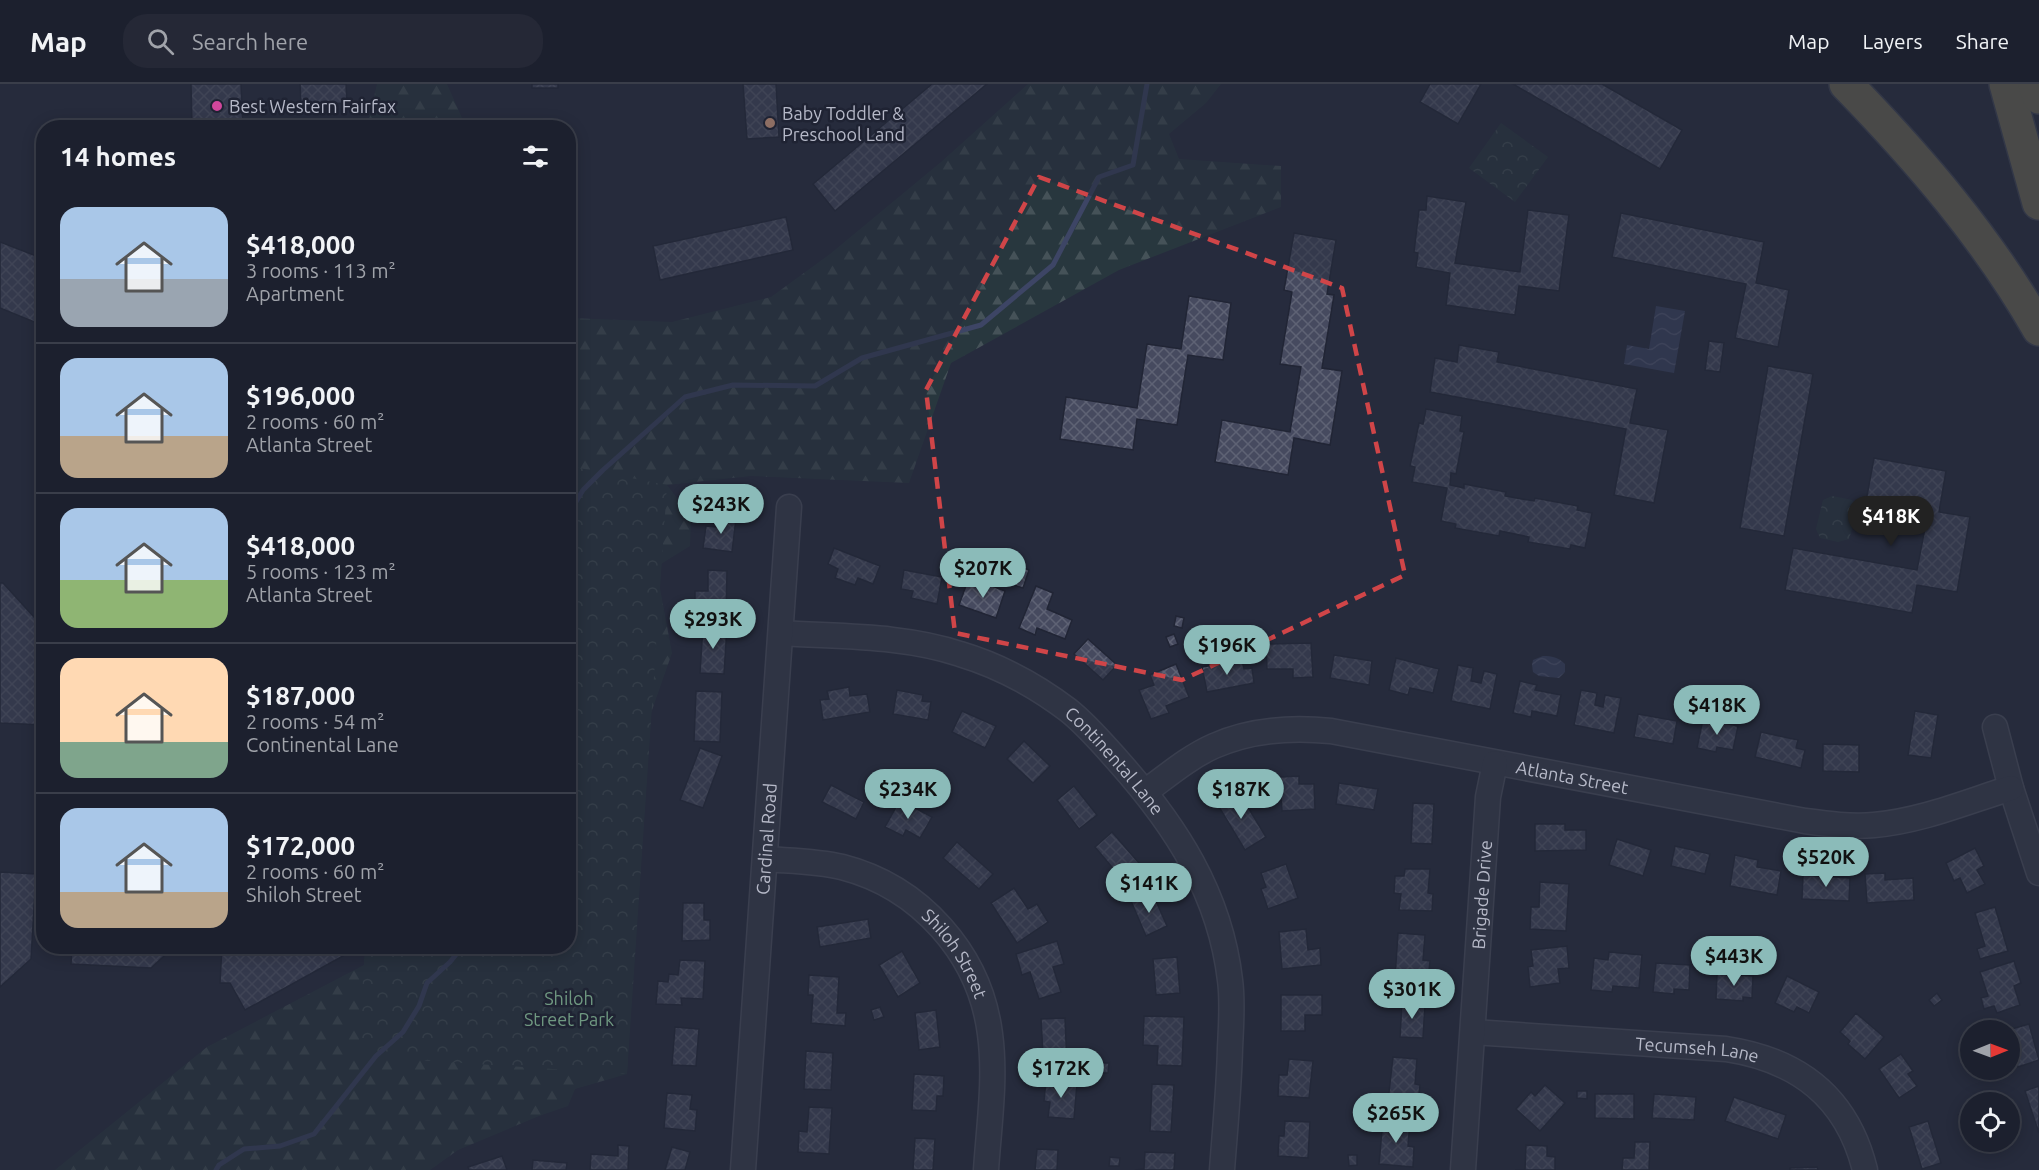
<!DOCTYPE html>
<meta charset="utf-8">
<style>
body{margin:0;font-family:Ubuntu,sans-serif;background:#252836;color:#f1f3f6;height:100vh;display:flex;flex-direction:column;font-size:22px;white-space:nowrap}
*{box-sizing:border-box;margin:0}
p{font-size:20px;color:#a0a3aa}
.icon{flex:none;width:33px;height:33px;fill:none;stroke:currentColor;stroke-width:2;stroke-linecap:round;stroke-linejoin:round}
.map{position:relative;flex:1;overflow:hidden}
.details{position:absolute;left:36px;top:36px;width:540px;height:834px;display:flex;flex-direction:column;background:#1c202e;border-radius:24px;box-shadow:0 3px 15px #0003,0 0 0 2px #3a3e4a}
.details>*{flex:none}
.needle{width:39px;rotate:89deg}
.controls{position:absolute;left:1960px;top:936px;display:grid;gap:12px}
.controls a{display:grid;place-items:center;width:60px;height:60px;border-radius:50%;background:#1c202e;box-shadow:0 3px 15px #0003,0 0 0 2px #3a3e4a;font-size:30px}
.price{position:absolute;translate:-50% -51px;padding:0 14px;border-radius:21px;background:#8bbbb9;color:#111;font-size:20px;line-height:39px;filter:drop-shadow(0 2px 3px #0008)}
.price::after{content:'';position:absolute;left:50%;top:36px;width:18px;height:14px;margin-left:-9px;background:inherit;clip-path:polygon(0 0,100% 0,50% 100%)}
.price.selected{background:#222;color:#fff}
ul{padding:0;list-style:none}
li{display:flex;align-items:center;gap:18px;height:150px;padding:0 24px}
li+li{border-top:2px solid #3a3e4a}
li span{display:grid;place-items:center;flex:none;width:168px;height:120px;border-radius:18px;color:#555}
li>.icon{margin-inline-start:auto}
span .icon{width:72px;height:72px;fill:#fffc;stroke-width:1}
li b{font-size:26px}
h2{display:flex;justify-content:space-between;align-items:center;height:72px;padding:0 24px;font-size:26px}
header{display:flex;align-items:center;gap:36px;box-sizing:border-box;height:84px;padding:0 30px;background:#1c202e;border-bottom:2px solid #3a3e4a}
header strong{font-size:28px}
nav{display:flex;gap:33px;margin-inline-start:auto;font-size:21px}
.search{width:420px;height:54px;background:#252836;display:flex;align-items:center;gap:15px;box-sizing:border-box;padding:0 21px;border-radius:24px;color:#a0a3aa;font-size:22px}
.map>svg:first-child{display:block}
.forest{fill:url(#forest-firs)}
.park{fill:url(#park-crowns)}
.water{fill:url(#water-waves)}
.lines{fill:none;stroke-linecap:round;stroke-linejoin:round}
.stream{stroke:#3d4565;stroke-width:5}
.building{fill:url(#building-cross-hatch);stroke:#212535;stroke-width:1.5}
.minor-casing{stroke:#525665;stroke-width:27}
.highway-casing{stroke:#424655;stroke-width:36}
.minor{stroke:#3a3e4e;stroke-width:24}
.highway{stroke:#736e58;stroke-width:33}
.marked{fill:none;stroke:#d04548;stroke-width:4.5;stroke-dasharray:12 8;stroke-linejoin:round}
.hotel-dot{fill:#d1479c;stroke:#1f2333;stroke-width:2}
.education-dot{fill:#8d6e63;stroke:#1f2333;stroke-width:2}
.labels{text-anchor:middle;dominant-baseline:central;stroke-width:5;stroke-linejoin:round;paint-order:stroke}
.poi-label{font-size:18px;fill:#b6b9c8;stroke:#1f2333;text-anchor:start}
.street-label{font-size:18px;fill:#b6b9c8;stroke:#1f2333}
.park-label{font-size:18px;fill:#6f9881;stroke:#1f2333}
</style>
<header>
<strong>Map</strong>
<div class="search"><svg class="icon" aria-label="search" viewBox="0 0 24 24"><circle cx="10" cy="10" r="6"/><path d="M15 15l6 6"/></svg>Search here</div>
<nav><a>Map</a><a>Layers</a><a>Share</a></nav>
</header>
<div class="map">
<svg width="2039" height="1086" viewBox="0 0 2039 1086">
<defs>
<pattern id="forest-firs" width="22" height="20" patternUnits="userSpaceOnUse" patternTransform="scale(1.5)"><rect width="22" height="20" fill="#28373e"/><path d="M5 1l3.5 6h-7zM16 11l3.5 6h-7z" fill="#455258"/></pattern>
<pattern id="park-crowns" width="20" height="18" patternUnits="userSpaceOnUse" patternTransform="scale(1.5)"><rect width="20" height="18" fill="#28373e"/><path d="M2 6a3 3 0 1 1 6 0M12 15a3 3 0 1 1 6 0" fill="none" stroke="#455258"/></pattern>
<pattern id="water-waves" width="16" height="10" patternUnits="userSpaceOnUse" patternTransform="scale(1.5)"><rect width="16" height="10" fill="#3d4565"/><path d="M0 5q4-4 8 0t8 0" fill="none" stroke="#575e7a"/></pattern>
<pattern id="building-cross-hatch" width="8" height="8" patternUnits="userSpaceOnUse" patternTransform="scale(1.5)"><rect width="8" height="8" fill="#464a5f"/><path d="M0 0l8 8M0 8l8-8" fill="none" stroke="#5e6274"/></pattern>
</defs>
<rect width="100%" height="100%" fill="#262b3d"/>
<g class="forest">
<polygon points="377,0 447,0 466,43 367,43"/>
<polygon points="1028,0 1221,0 1206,19 1169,50 1179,75 1281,82 1281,123 1119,186 951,279 909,399 751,392 667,401 691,433 690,462 656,483 672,569 637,669 627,990 575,1005 568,1022 539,1032 458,1066 430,1086 55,1086 207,963 364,881 367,863 568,862 569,234 672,238 771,213 830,170 941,78"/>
</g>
<g class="park">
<polygon points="1501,39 1548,73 1515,118 1469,84"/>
<polygon points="569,382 667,401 627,990 358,972 365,863 568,862"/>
<polygon points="1832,412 1852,416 1858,425 1849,455 1838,458 1820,454 1816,445 1823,416"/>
</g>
<g class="water">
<polygon points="1656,222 1685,227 1674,289 1624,280 1627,261 1649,265"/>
<path d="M1543 572C1552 572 1558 573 1565 580V588L1559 594 1539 592 1533 588 1532 581 1533 576Z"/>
</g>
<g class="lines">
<g class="stream">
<polyline points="568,431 583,406 603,386 685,313 733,301 815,302 862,274 981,241 1053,181 1099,93 1133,81 1147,0"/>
<polyline points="216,1086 219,1081 244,1065 280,1062 314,1050 376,972 403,948 419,922 427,899 450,878 463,862"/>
</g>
</g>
<g class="building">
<polygon points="191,0 241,0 243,44 192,44"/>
<polygon points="300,0 346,0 347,19 301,21"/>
<rect x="532" y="0" width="26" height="4"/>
<polygon points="743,0 776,0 779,53 747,55"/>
<polygon points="932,0 987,0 835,127 813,100"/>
<polygon points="1430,0 1481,0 1458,40 1420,18"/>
<polygon points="1513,0 1602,0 1682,46 1660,85"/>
<polygon points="1427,112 1466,118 1455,179 1520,188 1528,126 1569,131 1559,207 1519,202 1515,231 1446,221 1450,189 1416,183 1418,169 1414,168 1419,126 1426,126"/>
<polygon points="1621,129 1764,158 1756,199 1789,206 1778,263 1735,254 1746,200 1612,173"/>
<polygon points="786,133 793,166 660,196 653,162"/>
<polygon points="1294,149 1336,156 1327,210 1334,211 1322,284 1342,287 1330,361 1294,354 1288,391 1215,378 1222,336 1290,348 1301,283 1280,280 1292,208 1284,206"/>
<polygon points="0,158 44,175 44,242 0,224"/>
<polygon points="1189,212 1231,219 1223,276 1188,271 1177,341 1137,335 1133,366 1060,355 1066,313 1137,324 1147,260 1181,265"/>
<polygon points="1709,257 1724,259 1720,288 1705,286"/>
<polygon points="1459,261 1499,268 1497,278 1637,305 1630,339 1668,346 1654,419 1614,411 1626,345 1430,308 1435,274 1457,278"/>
<polygon points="1768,282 1813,290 1784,452 1740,444"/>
<polygon points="1426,325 1462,332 1460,347 1464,348 1456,390 1451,389 1450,401 1464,404 1464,400 1506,408 1505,412 1534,417 1535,414 1578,422 1577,426 1592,429 1585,464 1571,461 1570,465 1528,458 1529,453 1500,447 1499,452 1455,444 1456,440 1441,437 1447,404 1412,398 1415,383 1410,382 1419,339 1423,340"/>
<polygon points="1874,374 1946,387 1939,428 1970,433 1957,508 1917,501 1912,529 1785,506 1793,464 1917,486 1928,428 1866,417"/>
<polygon points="718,432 736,434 732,468 703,464 706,442 716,443"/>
<polygon points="834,464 880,482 873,500 858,494 855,501 835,494 838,485 828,480"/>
<polygon points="1014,480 1029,486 1023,504 1008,499"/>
<polygon points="708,486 727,487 726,533 704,532 704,520 695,520 695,507 708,507"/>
<polygon points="904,486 942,493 937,520 911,514 913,507 901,505"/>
<polygon points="0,499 3,499 44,544 44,641 0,639"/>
<polygon points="967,499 985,506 987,500 1005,507 996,534 959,521"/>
<polygon points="1036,502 1053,509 1047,525 1072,536 1065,555 1037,544 1035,551 1019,544"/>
<polygon points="1176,532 1184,534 1182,544 1174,542"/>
<polygon points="703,541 727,543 724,590 700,589"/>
<polygon points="1174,550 1178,560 1170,563 1166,553"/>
<polygon points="1088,555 1117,581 1103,596 1074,570"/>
<polygon points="1311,559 1313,593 1293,594 1293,585 1267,585 1266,560"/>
<polygon points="1334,571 1372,577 1369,601 1330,594"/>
<polygon points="1396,574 1439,585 1433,609 1410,604 1408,611 1389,606"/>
<polygon points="1242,576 1244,585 1252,584 1254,599 1207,608 1202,583"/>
<polygon points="1176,580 1189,613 1166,622 1169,629 1151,635 1139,606 1154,601 1150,591"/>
<polygon points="1458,581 1473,584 1471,597 1481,599 1484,587 1497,590 1490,625 1451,617"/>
<polygon points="1520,597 1537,601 1535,606 1561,611 1557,632 1532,627 1531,633 1513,629"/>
<polygon points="849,603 850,612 867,610 870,628 823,636 820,616 829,615 827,607"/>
<polygon points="897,606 923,611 922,617 931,618 928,636 893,630"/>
<polygon points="1581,606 1597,609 1595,621 1603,623 1605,611 1621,614 1614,649 1574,641"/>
<polygon points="696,607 722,608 720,658 694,657"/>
<polygon points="962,627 996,642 985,664 952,648"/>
<polygon points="1915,627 1938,631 1931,674 1908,671"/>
<polygon points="1638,630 1677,637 1673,660 1634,653"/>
<polygon points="1703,635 1738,642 1733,666 1717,663 1716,668 1697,664"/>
<polygon points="1761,648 1798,656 1796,664 1805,666 1801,684 1755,673"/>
<polygon points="1024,657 1050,682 1033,699 1007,675"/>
<polygon points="1823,660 1859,661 1859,688 1823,687"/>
<polygon points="700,664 722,672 703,724 680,716"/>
<polygon points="1299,692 1299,700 1314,700 1315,725 1282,727 1280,693"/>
<polygon points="1339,699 1378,705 1374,726 1336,720"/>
<polygon points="831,701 864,718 856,735 822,718"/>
<polygon points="1074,702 1097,731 1079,745 1057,716"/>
<polygon points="1237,705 1266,753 1245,766 1216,718"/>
<polygon points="900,716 932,733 920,754 906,746 903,752 885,743"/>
<polygon points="1413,719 1434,720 1432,760 1411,759"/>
<polygon points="1535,740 1565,740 1565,746 1586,746 1586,766 1535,767"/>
<polygon points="1112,748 1145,786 1127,801 1095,763"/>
<polygon points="1617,755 1651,766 1643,792 1609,781"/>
<polygon points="957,758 993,790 979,805 943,774"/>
<polygon points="1675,762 1710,770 1705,790 1671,782"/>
<polygon points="1975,764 1984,782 1977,786 1985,800 1967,809 1960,794 1954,797 1946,779"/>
<polygon points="1735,771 1758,776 1757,783 1781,787 1777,811 1730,802"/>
<polygon points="1286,780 1298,814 1268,825 1261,805 1266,803 1261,789"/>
<polygon points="1405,785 1430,785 1428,809 1433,810 1432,827 1399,826 1401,810 1394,809 1395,792 1404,792"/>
<polygon points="0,788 36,790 31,875 0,903"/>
<polygon points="1885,789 1885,796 1913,794 1914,816 1867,819 1865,790"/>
<polygon points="1803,791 1850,794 1849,817 1802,815"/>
<polygon points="1540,798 1569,800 1566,847 1530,845 1531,823 1539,823"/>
<polygon points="1014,804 1028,825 1037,820 1048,838 1017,859 991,819"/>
<polygon points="1152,808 1167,842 1146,852 1131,817"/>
<polygon points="683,819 704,819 704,836 710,836 710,856 682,857"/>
<polygon points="1995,823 2008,867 1980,875 1977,865 1985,862 1975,829"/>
<polygon points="868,835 871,854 820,863 817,843"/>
<polygon points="1306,845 1308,866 1320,864 1321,881 1282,885 1279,848"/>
<polygon points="1398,849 1425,851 1423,876 1430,877 1428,897 1395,894"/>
<polygon points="1057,857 1064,880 1053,883 1061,908 1039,915 1030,888 1022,891 1016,870"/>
<polygon points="72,862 175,862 151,884 71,880"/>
<polygon points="222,862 361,862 245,926 230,899 220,899"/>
<polygon points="1567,862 1569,884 1558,885 1560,899 1530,903 1528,883 1533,882 1531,866"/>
<polygon points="902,867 920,899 898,913 879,881"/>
<polygon points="1609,868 1642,871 1639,904 1613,902 1612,908 1591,906 1594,874 1608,876"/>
<polygon points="1177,873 1180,909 1156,911 1153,875"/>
<polygon points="680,876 705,877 703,915 681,914 682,921 656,920 658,897 668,898 669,890 678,891"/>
<polygon points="2014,877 2021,899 2014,902 2020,921 1997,929 1994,922 1984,925 1981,914 1988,912 1980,888"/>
<polygon points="1656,879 1690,881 1689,906 1674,905 1674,910 1653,908"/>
<polygon points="1717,890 1753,892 1752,914 1743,913 1743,917 1716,915"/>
<polygon points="809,891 839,893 837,929 846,929 845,942 811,939 813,911 808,911"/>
<polygon points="1787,892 1819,908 1809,929 1797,923 1794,928 1775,919"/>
<polygon points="1937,909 1942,916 1934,922 1929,916"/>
<polygon points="1281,911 1322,911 1322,931 1305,931 1305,947 1281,947"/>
<polygon points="1402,919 1425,920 1423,954 1400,953"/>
<polygon points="880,923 884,933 874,936 871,926"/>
<polygon points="936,926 940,963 919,966 915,929"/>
<polygon points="1856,929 1884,953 1865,975 1848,960 1850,957 1840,948"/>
<polygon points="1144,932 1184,933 1182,982 1157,981 1158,962 1143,961"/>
<polygon points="1065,934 1067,982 1046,982 1047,970 1043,970 1041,935"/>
<polygon points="2029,940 2039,976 2018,983 2010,957 2010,946 2008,946"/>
<polygon points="675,943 699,945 696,982 672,981"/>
<polygon points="806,967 833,969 831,1006 804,1005"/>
<polygon points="1901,970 1913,987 1908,990 1917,1002 1899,1014 1879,985"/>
<polygon points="1393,973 1417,975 1415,1000 1420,1001 1418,1020 1388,1017"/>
<polygon points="1289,975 1313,977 1309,1014 1278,1012 1279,991 1287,991"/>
<polygon points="1099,979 1109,979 1108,989 1099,989"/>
<polygon points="914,990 944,992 943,1012 937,1012 936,1027 912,1026"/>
<polygon points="1046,996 1077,999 1074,1035 1048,1033 1050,1018 1044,1017"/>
<polygon points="1152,1000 1174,1001 1171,1048 1150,1047"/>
<polygon points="1545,1001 1565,1019 1540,1047 1516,1025 1531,1008 1535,1012"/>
<polygon points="2039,1002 2039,1049 2025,1007"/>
<polygon points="1577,1007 1587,1007 1587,1015 1577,1014"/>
<polygon points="667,1009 692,1011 690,1025 697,1026 695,1047 664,1044"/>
<polygon points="1595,1010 1634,1010 1634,1035 1595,1034"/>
<polygon points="1654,1010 1696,1013 1694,1036 1652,1034"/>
<polygon points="1734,1013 1786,1031 1778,1055 1725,1037"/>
<polygon points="809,1023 832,1024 829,1070 798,1068 799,1047 807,1048"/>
<polygon points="1968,1028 1970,1036 1960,1039 1958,1031"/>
<polygon points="1383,1035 1410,1037 1408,1062 1414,1063 1413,1083 1379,1080"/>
<polygon points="1285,1037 1310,1038 1308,1074 1278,1072 1279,1052 1284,1052"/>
<polygon points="1928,1037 1941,1079 1922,1085 1909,1043"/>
<polygon points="915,1054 935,1055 933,1086 913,1086"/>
<polygon points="1635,1058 1650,1058 1649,1086 1622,1086 1623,1074 1634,1074"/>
<polygon points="618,1061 629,1062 628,1086 590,1086 591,1070 618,1072"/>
<polygon points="1526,1061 1547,1062 1547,1072 1555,1073 1555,1086 1515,1086 1525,1086"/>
<polygon points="672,1063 690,1068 685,1086 665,1086"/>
<polygon points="1037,1065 1058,1066 1057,1086 1035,1086"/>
<polygon points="1145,1068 1175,1069 1174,1086 1135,1086 1144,1085"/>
<polygon points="1348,1071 1357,1071 1357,1081 1349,1082"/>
<polygon points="502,1072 507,1086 469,1086 468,1083"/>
<polygon points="1110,1073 1120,1074 1119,1082 1109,1082"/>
<polygon points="533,1076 567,1079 566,1086 532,1086"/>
<polygon points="1817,1083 1818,1086 1790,1086 1790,1084"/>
</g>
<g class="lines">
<g class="minor-casing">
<g id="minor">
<path id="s1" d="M781 549C840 553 904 551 960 570 1000 582 1035 601 1068 626 1087 641 1103 660 1119 678 1176 742 1220 810 1230 896 1233 918 1231 942 1230 964 1229 1005 1225 1045 1222 1086"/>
<polyline points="1995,643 2011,704 2039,789"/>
<path id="s2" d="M1145 708C1167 692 1189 673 1214 662 1252 645 1291 643 1331 647L1805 737C1828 740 1851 743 1874 741 1921 737 1966 718 2011 704"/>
<path id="s3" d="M765 775C791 777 817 777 842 783 920 803 980 870 990 950 996 994 989 1041 986 1086"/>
<path id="s4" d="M1473 948 1726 965C1798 976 1847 1013 1865 1086"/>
<path id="s5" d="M743 1086 789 423"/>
<path id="s6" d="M1463 1086 1488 713 1495 679"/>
</g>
</g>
<g class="highway-casing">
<g id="highway">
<path d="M1846 0C1919 75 1987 154 2039 245"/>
<polyline points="2006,0 2039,119"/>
<polyline points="2035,0 2039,13"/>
</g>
</g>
<use href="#minor" class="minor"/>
<use href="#highway" class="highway"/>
</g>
<path d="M0 0H2039V1086H0ZM1039 93 1342 204 1405 491 1182 596 955 549 926 306Z" fill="#262b3d" fill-opacity=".55" fill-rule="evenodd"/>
<path class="marked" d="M1039 93 1342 204 1405 491 1182 596 955 549 926 306Z"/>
<circle class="hotel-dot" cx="217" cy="22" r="6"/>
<circle class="education-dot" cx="770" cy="39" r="6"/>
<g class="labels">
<g class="poi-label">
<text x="229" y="22">Best Western Fairfax</text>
<text x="782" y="29">Baby Toddler &amp;<tspan x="782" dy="21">Preschool Land</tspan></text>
</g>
<g class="street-label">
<text stroke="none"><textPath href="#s1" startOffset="372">Continental Lane</textPath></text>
<text stroke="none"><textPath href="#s2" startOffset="448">Atlanta Street</textPath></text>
<text stroke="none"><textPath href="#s5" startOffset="332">Cardinal Road</textPath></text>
<text stroke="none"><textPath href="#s6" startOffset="276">Brigade Drive</textPath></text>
<text stroke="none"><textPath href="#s3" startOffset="225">Shiloh Street</textPath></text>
<text stroke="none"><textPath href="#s4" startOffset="225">Tecumseh Lane</textPath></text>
</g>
<g class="park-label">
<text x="569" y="914">Shiloh<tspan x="569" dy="21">Street Park</tspan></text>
</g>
</g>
</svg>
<div class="controls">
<a><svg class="needle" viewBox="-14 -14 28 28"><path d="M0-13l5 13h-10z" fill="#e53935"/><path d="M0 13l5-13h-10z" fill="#a0a3aa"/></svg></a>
<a><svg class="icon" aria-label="locate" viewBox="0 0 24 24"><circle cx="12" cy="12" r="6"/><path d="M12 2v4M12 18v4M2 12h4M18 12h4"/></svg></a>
</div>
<b class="price" style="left:721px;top:451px">$243K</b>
<b class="price selected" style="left:1891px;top:463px">$418K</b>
<b class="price" style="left:983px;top:515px">$207K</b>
<b class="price" style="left:713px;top:566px">$293K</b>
<b class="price" style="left:1227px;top:592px">$196K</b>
<b class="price" style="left:1717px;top:652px">$418K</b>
<b class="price" style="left:908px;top:736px">$234K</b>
<b class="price" style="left:1241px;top:736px">$187K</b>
<b class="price" style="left:1826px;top:804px">$520K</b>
<b class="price" style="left:1149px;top:830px">$141K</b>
<b class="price" style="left:1734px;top:903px">$443K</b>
<b class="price" style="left:1412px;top:936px">$301K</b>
<b class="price" style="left:1061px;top:1015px">$172K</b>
<b class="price" style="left:1396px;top:1060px">$265K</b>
<section class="details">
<h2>14 homes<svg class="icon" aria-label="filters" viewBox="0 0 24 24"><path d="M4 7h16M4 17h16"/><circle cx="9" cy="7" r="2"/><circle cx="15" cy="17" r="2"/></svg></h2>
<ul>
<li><span style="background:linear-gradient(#a9c7e8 60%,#9aa5b1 0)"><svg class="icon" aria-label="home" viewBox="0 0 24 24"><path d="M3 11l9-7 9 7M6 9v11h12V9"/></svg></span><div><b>$418,000</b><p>3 rooms · 113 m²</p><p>Apartment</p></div></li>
<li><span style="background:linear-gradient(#a9c7e8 65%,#b9a48a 0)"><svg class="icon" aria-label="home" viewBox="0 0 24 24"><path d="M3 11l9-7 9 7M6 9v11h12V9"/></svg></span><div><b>$196,000</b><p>2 rooms · 60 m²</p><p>Atlanta Street</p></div></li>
<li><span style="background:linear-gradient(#a9c7e8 60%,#8fb573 0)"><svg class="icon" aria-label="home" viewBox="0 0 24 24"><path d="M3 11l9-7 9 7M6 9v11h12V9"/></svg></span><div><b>$418,000</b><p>5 rooms · 123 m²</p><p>Atlanta Street</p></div></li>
<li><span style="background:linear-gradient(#ffd9b3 70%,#7fa58c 0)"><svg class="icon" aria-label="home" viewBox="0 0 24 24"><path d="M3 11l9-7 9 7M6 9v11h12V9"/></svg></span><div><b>$187,000</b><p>2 rooms · 54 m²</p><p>Continental Lane</p></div></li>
<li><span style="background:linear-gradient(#a9c7e8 70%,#b9a48a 0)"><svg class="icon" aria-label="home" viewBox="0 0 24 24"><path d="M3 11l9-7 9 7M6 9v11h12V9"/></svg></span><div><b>$172,000</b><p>2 rooms · 60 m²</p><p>Shiloh Street</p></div></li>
</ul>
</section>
</div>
